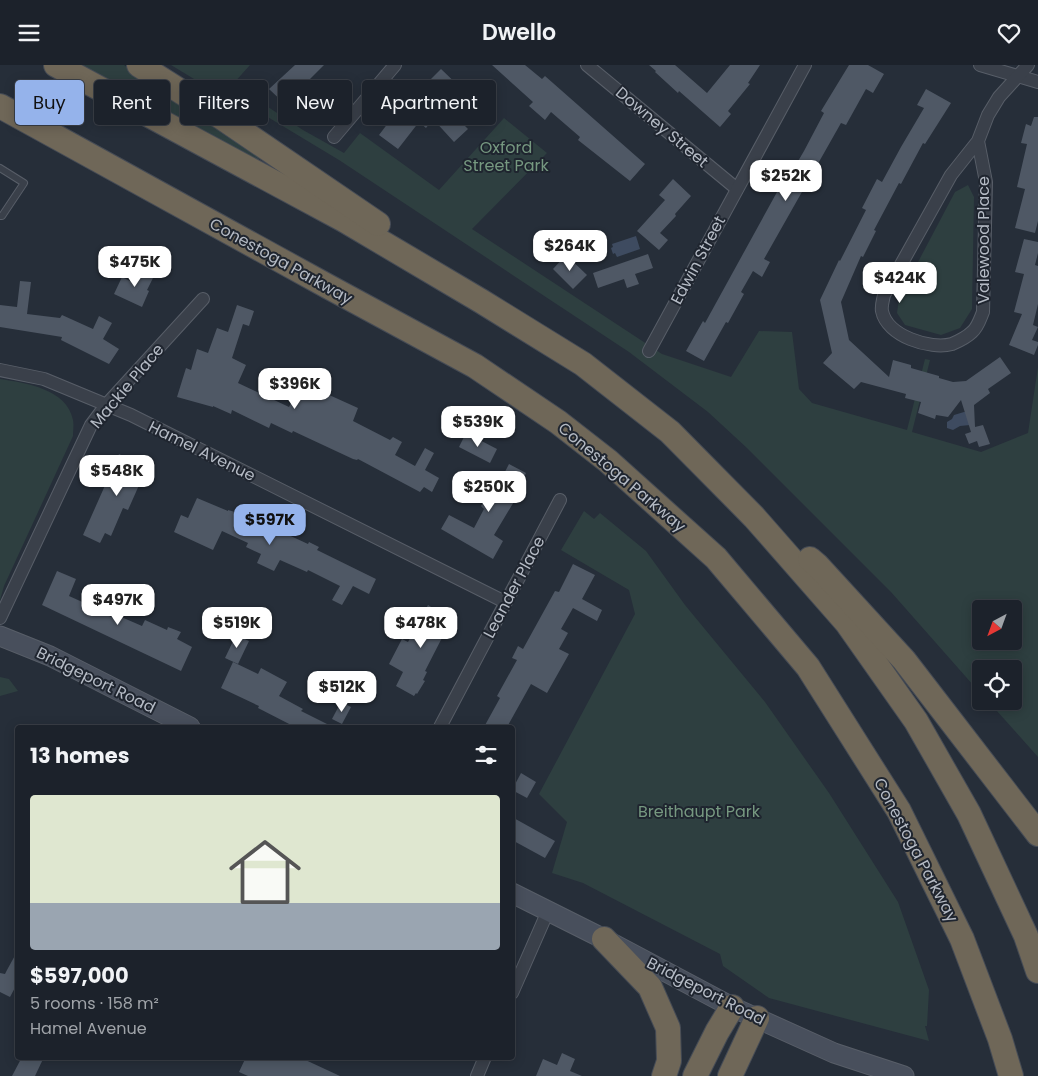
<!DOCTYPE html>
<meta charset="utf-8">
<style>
body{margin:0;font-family:Poppins,sans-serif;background:#252a33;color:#f1f3f6;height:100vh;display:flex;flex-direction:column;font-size:19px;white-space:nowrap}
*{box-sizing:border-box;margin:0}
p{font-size:16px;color:#a0a4a9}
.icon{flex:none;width:28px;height:28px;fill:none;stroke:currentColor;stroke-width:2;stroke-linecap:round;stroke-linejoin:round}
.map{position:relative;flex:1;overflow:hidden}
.drawer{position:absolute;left:15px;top:660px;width:500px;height:335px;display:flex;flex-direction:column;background:#1c222b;border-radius:5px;box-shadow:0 2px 12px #0003,0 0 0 1px #3a3f47}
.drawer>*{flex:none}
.banner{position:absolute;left:15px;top:15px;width:500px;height:45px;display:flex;gap:10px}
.needle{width:32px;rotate:221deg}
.buttons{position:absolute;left:972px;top:535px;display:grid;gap:10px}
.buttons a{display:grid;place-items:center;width:50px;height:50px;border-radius:5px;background:#1c222b;box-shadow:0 2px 12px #0003,0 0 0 1px #3a3f47;font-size:25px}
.price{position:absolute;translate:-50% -42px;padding:0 11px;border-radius:10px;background:#fff;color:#222;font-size:16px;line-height:32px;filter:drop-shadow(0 1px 2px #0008)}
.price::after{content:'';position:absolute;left:50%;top:30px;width:15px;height:11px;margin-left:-8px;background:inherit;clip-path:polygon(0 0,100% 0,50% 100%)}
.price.selected{background:#95b3eb;color:#111}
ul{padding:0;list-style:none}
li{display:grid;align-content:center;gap:10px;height:265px;padding:0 15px}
li span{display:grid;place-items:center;height:155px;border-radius:5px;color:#555}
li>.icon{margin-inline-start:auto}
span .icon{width:90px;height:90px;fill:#fffc;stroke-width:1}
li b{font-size:21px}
h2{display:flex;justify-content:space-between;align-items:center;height:60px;padding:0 15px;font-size:21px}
.tag{padding:0 18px;border-radius:5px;background:#1c222b;box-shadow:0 2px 12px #0003,0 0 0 1px #3a3f47;font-size:18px;line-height:45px}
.tag.selected{background:#95b3eb;color:#111}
header{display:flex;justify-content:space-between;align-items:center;height:65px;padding:0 15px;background:#1c222b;font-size:22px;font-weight:600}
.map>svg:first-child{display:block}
.green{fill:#2e3f40;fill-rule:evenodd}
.water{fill:#3e4b60}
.building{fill:#4f5865}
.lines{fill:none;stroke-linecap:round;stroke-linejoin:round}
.service-casing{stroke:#585e68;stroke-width:8}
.minor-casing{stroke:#585e68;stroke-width:14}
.secondary-casing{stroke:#585e68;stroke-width:21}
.motorway-casing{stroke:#454b55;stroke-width:26}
.service{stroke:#3a404a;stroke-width:6}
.minor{stroke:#3a404a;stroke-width:12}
.secondary{stroke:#484f5c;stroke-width:19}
.motorway{stroke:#6f6758;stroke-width:24}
.labels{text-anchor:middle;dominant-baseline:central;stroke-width:4;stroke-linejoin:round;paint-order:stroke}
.street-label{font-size:16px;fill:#b5bbc5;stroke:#1f252f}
.park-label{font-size:16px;fill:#769880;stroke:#1f252f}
</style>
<header><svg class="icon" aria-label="menu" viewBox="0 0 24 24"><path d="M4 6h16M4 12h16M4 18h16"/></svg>Dwello<svg class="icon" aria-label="heart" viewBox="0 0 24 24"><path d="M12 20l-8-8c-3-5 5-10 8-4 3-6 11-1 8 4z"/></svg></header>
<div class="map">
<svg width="1038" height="1011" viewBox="0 0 1038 1011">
<rect width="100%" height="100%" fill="#262e39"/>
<g class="green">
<polygon points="76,0 124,0 260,91 257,99"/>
<path d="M171 0H250L233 19 303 65 344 88 360 68 439 125 504 53 547 88 472 164 662 289 731 312 759 266 792 267 799 324 812 338 907 365 925 294 930 295 912 367 981 387 1028 368 1038 302V692L988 636H1014V604H981V629L891 527 747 383 708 347 629 287 339 95 226 27 222 31ZM981 544H1014V576H981Z"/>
<polygon points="968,120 974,132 972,244 960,263 941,270 905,260 897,248 899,233 955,127"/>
<path d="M0 314C26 318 67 324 73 355 74 360 73 366 73 371L4 521 0 535Z"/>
<polygon points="584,446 594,454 600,448 646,486 685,540 765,637 829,728 898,837 929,925 927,961 925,961 929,976 769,933 723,901 720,889 583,818 552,808 567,757 539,729 635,549 629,525 561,485"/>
<polygon points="0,612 9,614 18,626 0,631"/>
</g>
<g class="water">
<polygon points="636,171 640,184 617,192 615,188 613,189 611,183 613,182 612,179"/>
<polygon points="964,347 967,347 970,360 960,361 953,365 947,363 947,357 952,354 954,350"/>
</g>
<g class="building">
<polygon points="295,0 324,0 298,26 302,29 289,43 269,24"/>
<polygon points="492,0 525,0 542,14 545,11 645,99 630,116 578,75 580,72 551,47 545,55 529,41 533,37"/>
<polygon points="649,0 675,0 707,28 730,0 760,0 748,18 750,19 728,46 731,49 720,62 679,26 678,28 655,7 656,6"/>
<polygon points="849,0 868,0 884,9 873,28 866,24 846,60 841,58 764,194 770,197 762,212 753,206 741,227 744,229 728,258 726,257 704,296 686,286 703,256 705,258 782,118 784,120 804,86 824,48 821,46"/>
<polygon points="441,4 465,27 448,44 468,64 454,77 433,54 426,63 419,57 398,84 379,70 413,25 417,28"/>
<polygon points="926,24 951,38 925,79 923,78 901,119 899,118 874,165 876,166 863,192 861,191 841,237 849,275 889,312 893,295 911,300 911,303 939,311 939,313 953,317 966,316 1000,292 1011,308 988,324 990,328 974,340 975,362 983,360 990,379 979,382 977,376 969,379 965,369 971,367 961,335 948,352 936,350 935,354 918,348 921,337 905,333 906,329 861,317 854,324 823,298 832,288 820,235 839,195 840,196 866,145 862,143 877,114 882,117 901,82 924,43 917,40"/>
<polygon points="1034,52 1038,52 1038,156 1035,168 1015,163 1025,124 1017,122 1027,79 1021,78 1026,59 1031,61"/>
<polygon points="673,114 691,131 675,149 676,151 660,168 668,175 659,185 637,166 665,135 659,130"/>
<polygon points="1024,174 1038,177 1038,188 1035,200 1038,201 1038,239 1033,260 1038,262 1032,275 1038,277 1038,280 1034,290 1009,280 1022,249 1014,247 1024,209 1015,207"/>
<polygon points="648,189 653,203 635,209 639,219 627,223 624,214 598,223 593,208"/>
<polygon points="566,190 587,210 573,224 553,204"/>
<polygon points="136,204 153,213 147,225 149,226 142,242 114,229 122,212 130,216"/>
<polygon points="20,216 31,217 27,249 60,253 62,250 93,264 99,251 112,258 103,274 119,284 109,299 61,275 62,272 0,262 0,240 17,242"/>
<polygon points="237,240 254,246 249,261 243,259 232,293 246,300 238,318 289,342 293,334 299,337 302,331 313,335 318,323 328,327 327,329 358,343 353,356 390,375 393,372 402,377 395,390 415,401 425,383 434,388 425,405 439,413 432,427 424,422 420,427 358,394 357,395 353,394 293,366 292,368 271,358 269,363 232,345 231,349 213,341 213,342 177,332 186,303 191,305 197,284 208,288 217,263 228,267"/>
<polygon points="466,368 497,384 490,398 459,382"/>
<polygon points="119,389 154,406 147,421 140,418 128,445 123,443 111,471 105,468 100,478 83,470"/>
<polygon points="509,399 526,408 520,421 525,423 518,436 515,435 494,470 503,476 493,494 441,464 449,450 474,463 484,444 481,441 483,438 463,427 468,417 493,430"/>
<polygon points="197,433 228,446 228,445 235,447 254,455 254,454 308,479 309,477 319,482 317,485 376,514 369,529 353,521 342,540 332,535 340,521 308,505 307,507 280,495 274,506 257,498 261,489 246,482 248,478 222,466 213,485 174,467 181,450 188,453"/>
<polygon points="573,499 595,510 582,534 602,545 597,556 573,543 561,564 568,568 559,584 569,589 547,628 531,619 507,662 484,662 500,633 497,631 517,595 512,593 518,581 523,584 555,526 559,527"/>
<polygon points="57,506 76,514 69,531 98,544 98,546 118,555 119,551 142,561 145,555 167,565 168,562 181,567 177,574 192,582 181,606 42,540"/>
<polygon points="428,540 439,547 441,543 456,551 447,568 445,567 425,606 427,607 423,615 425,616 417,629 416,628 414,631 396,621 403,607 389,599 402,574 408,577"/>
<polygon points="236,570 249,576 238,599 225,593"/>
<polygon points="233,597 258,609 261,603 287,617 279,631 303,644 301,646 333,662 295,662 258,643 259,641 221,623"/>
<polygon points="341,637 351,642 342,659 332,654"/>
<polygon points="521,708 536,717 527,733 512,725"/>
<polygon points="512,752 555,776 545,793 512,775"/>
<polygon points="18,885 18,917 10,932 0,927 0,908 5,909 7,905"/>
<polygon points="562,988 575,994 570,1006 582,1011 536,1011 543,994 557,1000"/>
<polygon points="22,992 44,992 35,1011 12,1011"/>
<polygon points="246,992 299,992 340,1011 248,1011 239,1007"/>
</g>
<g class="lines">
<g class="service-casing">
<polyline id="service" points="0,103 24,118 2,151 0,151"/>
</g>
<g class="minor-casing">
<g id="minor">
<polyline points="587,0 737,124"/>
<polyline points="980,0 1038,17"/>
<polyline points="334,72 395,0"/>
<path d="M978 76 986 117 983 247C980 254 978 262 972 267 967 272 959 276 952 279 930 285 887 271 882 246 881 241 883 235 884 230L951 110 978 76 988 50 999 32 1028 0"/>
<polyline points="649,286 805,0"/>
<polyline points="0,305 44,314 131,350 505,537"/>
<polyline points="0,553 91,360 106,340 203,234"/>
<polyline points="440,662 560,435"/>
<polyline points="512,928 548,846"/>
<polyline points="477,1011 485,992"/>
</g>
</g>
<g class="secondary-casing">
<g id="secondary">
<polyline points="0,571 50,591 190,662"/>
<polyline points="512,828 604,874 732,942 834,988 904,1011"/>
</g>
</g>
<g class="motorway-casing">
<g id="motorway">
<polyline points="56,0 344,155 481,236 583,299 670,367 754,452 847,558 916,656 969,749 1026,871 1038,906"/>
<polyline points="139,0 221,52 378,159"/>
<polyline points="0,41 329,222 475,301 558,357 608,396 716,493 808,602 899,746 962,874 1000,974 1011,1011"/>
<polyline points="810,494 817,500 904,595 1038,769"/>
<polyline points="604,874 650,922 668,963 669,996 664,1011"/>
<polyline points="695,1011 717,967 732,942"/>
<polyline points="730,1011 757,953"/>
</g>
</g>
<use href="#service" class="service"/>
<use href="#minor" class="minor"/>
<use href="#secondary" class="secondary"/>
<use href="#motorway" class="motorway"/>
</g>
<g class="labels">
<g class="street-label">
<text transform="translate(662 62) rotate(40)">Downey Street</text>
<text transform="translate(983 175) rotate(-90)">Valewood Place</text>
<text transform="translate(698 195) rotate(-62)">Edwin Street</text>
<text transform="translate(281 196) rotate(29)">Conestoga Parkway</text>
<text transform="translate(127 321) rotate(-50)">Mackie Place</text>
<text transform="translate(202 386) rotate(26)">Hamel Avenue</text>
<text transform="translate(622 412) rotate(40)">Conestoga Parkway</text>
<text transform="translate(514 522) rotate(-62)">Leander Place</text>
<text transform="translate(96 615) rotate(26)">Bridgeport Road</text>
<text transform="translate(916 785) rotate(62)">Conestoga Parkway</text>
<text transform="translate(706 926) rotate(27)">Bridgeport Road</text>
</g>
<g class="park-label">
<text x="506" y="82">Oxford<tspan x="506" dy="18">Street Park</tspan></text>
<text x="699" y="746">Breithaupt Park</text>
</g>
</g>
</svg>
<div class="buttons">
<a><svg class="needle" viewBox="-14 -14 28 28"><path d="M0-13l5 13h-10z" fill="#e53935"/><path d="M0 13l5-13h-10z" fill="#a0a4a9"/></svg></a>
<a><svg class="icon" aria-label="locate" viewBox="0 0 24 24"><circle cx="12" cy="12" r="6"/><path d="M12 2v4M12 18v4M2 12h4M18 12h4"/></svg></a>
</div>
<b class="price" style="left:786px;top:137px">$252K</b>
<b class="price" style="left:570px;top:207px">$264K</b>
<b class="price" style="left:135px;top:223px">$475K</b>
<b class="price" style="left:900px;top:239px">$424K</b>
<b class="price" style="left:295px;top:345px">$396K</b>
<b class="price" style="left:478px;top:383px">$539K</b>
<b class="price" style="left:117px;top:432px">$548K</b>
<b class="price" style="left:489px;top:448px">$250K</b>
<b class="price selected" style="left:270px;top:481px">$597K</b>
<b class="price" style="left:118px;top:561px">$497K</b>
<b class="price" style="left:237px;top:584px">$519K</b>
<b class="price" style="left:421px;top:584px">$478K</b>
<b class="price" style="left:342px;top:648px">$512K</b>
<div class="banner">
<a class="tag selected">Buy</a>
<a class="tag">Rent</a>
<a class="tag">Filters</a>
<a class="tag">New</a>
<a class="tag">Apartment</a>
</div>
<section class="drawer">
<h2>13 homes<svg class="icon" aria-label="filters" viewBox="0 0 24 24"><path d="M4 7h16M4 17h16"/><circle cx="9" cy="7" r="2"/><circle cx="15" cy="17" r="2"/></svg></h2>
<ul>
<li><span style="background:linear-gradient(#dfe7d0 70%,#9aa5b1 0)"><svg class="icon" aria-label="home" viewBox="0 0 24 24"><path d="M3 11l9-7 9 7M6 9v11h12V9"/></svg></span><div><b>$597,000</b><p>5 rooms · 158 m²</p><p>Hamel Avenue</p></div></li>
</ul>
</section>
</div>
